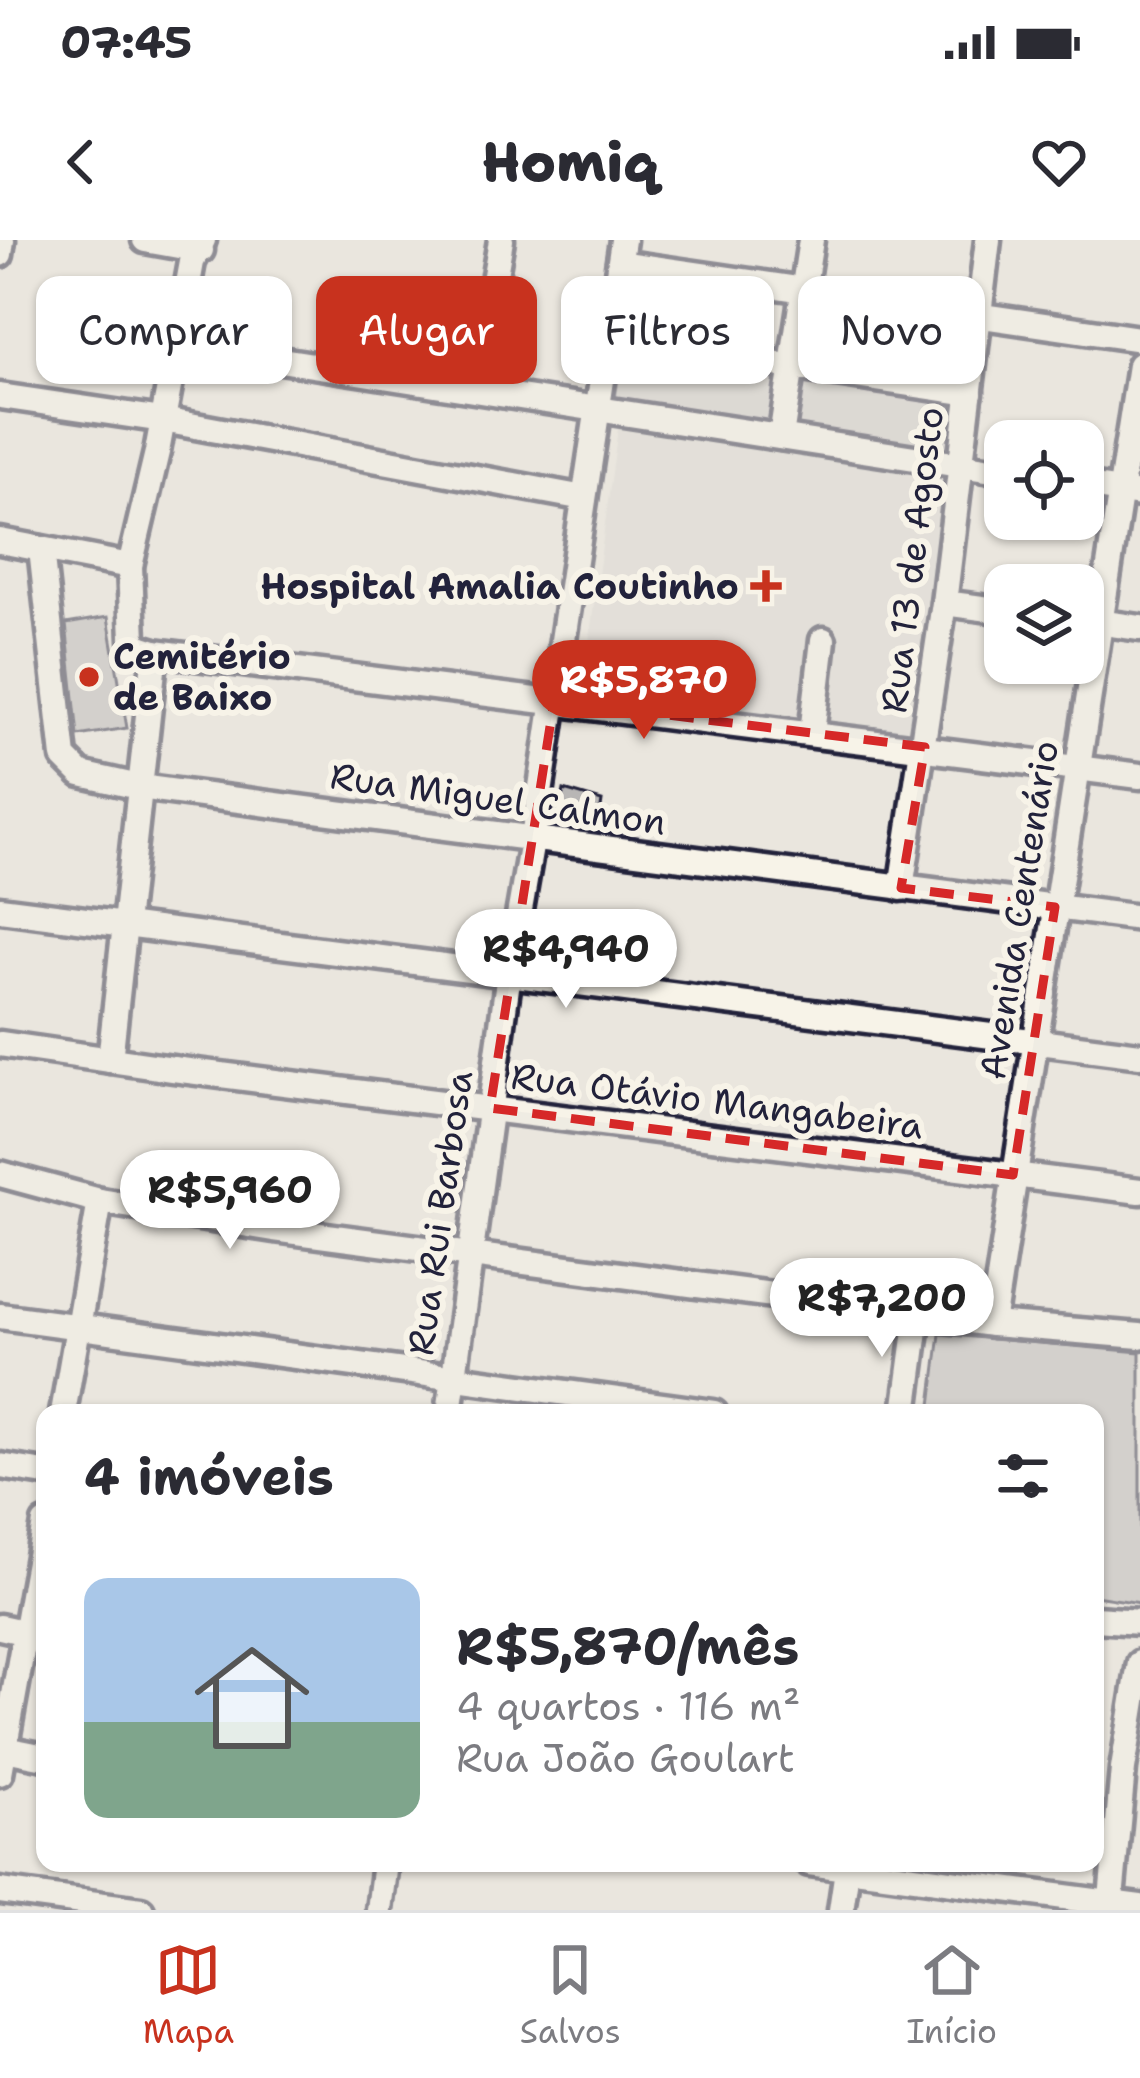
<!DOCTYPE html>
<html lang="pt">
<meta charset="utf-8">
<style>
body{margin:0;font-family:"Shantell Sans",sans-serif;background:#f7f7f7;color:#2b2b33;height:100vh;display:flex;flex-direction:column;font-size:45px;white-space:nowrap}
*{box-sizing:border-box;margin:0}
p{font-size:39px;color:#7c7c81}
.icon{flex:none;width:66px;height:66px;fill:none;stroke:currentColor;stroke-width:2;stroke-linecap:round;stroke-linejoin:round}
.map{position:relative;flex:1;overflow:hidden}
.sheet{position:absolute;left:36px;top:1164px;width:1068px;height:468px;display:flex;flex-direction:column;background:#fff;border-radius:24px;box-shadow:0 3px 9px #0004}
.sheet>*{flex:none}
.hud{position:absolute;left:36px;top:36px;width:1068px;height:108px;display:flex;gap:24px}
.tools{position:absolute;left:984px;top:180px;display:grid;gap:24px}
.tools a{display:grid;place-items:center;width:120px;height:120px;border-radius:24px;background:#fff;box-shadow:0 3px 9px #0004;font-size:60px}
.price{position:absolute;translate:-50% -102px;padding:0 27px;border-radius:42px;background:#fff;color:#222;font-size:39px;line-height:78px;filter:drop-shadow(0 3px 6px #0008)}
.price::after{content:'';position:absolute;left:50%;top:72px;width:36px;height:27px;margin-left:-18px;background:inherit;clip-path:polygon(0 0,100% 0,50% 100%)}
.price.on{background:#c8321e;color:#fff}
ul{padding:0;list-style:none}
li{display:flex;align-items:center;gap:36px;height:300px;padding:0 48px}
li+li{border-top:3px solid #e1e1e2}
li span{display:grid;place-items:center;flex:none;width:336px;height:240px;border-radius:24px;color:#555}
li>.icon{margin-inline-start:auto}
span .icon{width:144px;height:144px;fill:#fffc;stroke-width:1}
li b{font-size:51px}
h2{display:flex;justify-content:space-between;align-items:center;height:144px;padding:0 48px;font-size:51px}
.tag{padding:0 42px;border-radius:24px;background:#fff;box-shadow:0 3px 9px #0004;font-size:42px;line-height:108px}
.tag.on{background:#c8321e;color:#fff}
.status{display:flex;justify-content:space-between;align-items:center;height:84px;padding:0 60px;background:#fff;direction:ltr}
.status svg{height:33px;fill:currentColor}
header{display:flex;justify-content:space-between;align-items:center;height:156px;padding:0 48px;background:#fff;font-size:54px;font-weight:800}
.tab-bar{display:flex;justify-content:space-around;align-items:center;height:168px;border-top:3px solid #e1e1e2;background:#fff;font-size:33px;color:#7c7c81}
.tab-bar a{display:grid;justify-items:center;gap:6px}
.tab-bar .on{color:#c8321e}
.map>svg:first-child{display:block}
.built{fill:#dbd8d2}
.green{fill:#cdc9c6;stroke:#787680;stroke-width:3}
.building{fill:#b8b6b5;stroke:#22223b;stroke-width:3}
.lines{fill:none;stroke-linecap:round;stroke-linejoin:round}
.minor-casing{stroke:#22223b;stroke-width:33}
.minor{stroke:#f7f3e8;stroke-width:24}
.marked{fill:none;stroke:#d62828;stroke-width:9;stroke-dasharray:24 15;stroke-linejoin:round}
.poi-dot{fill:#c8321e;stroke:#f7f3e8;stroke-width:4.5}
.labels{text-anchor:middle;dominant-baseline:central;stroke-width:12;stroke-linejoin:round;paint-order:stroke}
.street-label{font-size:36px;fill:#22223b;stroke:#f7f3e8}
.poi-label{font-size:36px;font-weight:bold;fill:#22223b;stroke:#f7f3e8;text-anchor:end}
</style>
<div class="status"><b>07:45</b><svg viewBox="0 0 49 12"><path d="M0 12V9h3v3zM5 12V6h3v6zM10 12V3h3v9zM15 12V0h3v12zM26 1h20v11H26zM47 4h2v5h-2z"/></svg></div>
<header><svg class="icon" aria-label="back" viewBox="0 0 24 24"><path d="M15 5l-7 7 7 7"/></svg>Homiq<svg class="icon" aria-label="heart" viewBox="0 0 24 24"><path d="M12 20l-8-8c-3-5 5-10 8-4 3-6 11-1 8 4z"/></svg></header>
<div class="map">
<svg width="1140" height="1670" viewBox="0 0 1140 1670">
<rect width="100%" height="100%" fill="#eae6de"/>
<filter id="ink" filterUnits="userSpaceOnUse"><feTurbulence type="fractalNoise" baseFrequency=".00833" numOctaves="2"/><feDisplacementMap in="SourceGraphic" scale="24" xChannelSelector="R" yChannelSelector="G"/><feConvolveMatrix kernelMatrix="1 2 1 2 8 2 1 2 1" color-interpolation-filters="sRGB"/></filter>
<g filter="url(#ink)">
<polygon class="built" points="619,181 948,240 918,495 582,453"/>
<g class="green">
<polygon points="623,109 782,133 773,187 615,159"/>
<polygon points="799,135 963,161 955,213 790,186"/>
</g>
<g class="building">
<polygon points="108,377 127,488 78,496 66,384"/>
<polygon points="564,550 602,561 598,590 557,583"/>
<polygon points="940,1094 1140,1112 1140,1363 1095,1356 1095,1173 930,1173"/>
</g>
<g class="lines">
<g class="minor-casing">
<g id="minor">
<polyline points="145,0 201,10"/>
<polyline points="0,14 2,0"/>
<polyline points="620,23 1140,99"/>
<polyline points="608,99 970,153"/>
<polyline points="177,104 1005,232"/>
<polyline points="476,147 501,0"/>
<polyline points="0,156 163,180 584,258"/>
<polyline points="781,197 811,0"/>
<polyline points="1083,245 1140,254"/>
<polyline points="0,301 130,326"/>
<polyline points="41,309 64,517 81,534 139,547 1140,678"/>
<polyline points="944,363 1005,371"/>
<polyline points="1083,380 1140,388"/>
<polyline points="155,412 1140,536"/>
<polyline points="812,493 823,400"/>
<polyline points="901,648 944,363 988,0"/>
<polyline points="0,669 1140,815"/>
<polyline points="0,804 173,829 1140,951"/>
<polyline points="110,820 155,412 139,407 133,400 130,326 157,212 192,22 203,0"/>
<polyline points="0,934 100,961 274,989 992,1084 1140,1096"/>
<polyline points="0,1076 714,1173"/>
<polyline points="992,1084 1140,125"/>
<polyline points="63,1173 100,961"/>
<polyline points="449,1173 509,733 538,567 623,0"/>
<polyline points="905,1173 918,1075"/>
<polyline points="0,1226 45,1233"/>
<polyline points="1095,1379 1140,1382"/>
<polyline points="0,1387 45,1397"/>
<polyline points="0,1508 45,1517"/>
<polyline points="0,1533 45,1283"/>
<polyline points="809,1623 1140,1667"/>
<polyline points="0,1651 141,1670"/>
<polyline points="379,1670 385,1623"/>
<polyline points="841,1670 848,1623"/>
<polyline points="1110,1670 1123,1529 1140,1423"/>
</g>
</g>
<use href="#minor" class="minor"/>
</g>
</g>
<path d="M0 0H1140V1670H0ZM554 461 925 507 901 648 1055 667 1013 935 490 868Z" fill="#eae6de" fill-opacity=".55" fill-rule="evenodd"/>
<path class="marked" d="M554 461 925 507 901 648 1055 667 1013 935 490 868Z"/>
<g class="poi-dot">
<path d="M760 328h12v12h12v12h-12v12h-12v-12h-12v-12h12z"/>
<circle cx="89" cy="437" r="12"/>
</g>
<g class="labels">
<g class="street-label">
<text transform="translate(912 320) rotate(-83)">Rua 13 de Agosto</text>
<text transform="translate(498 559) rotate(8)">Rua Miguel Calmon</text>
<text transform="translate(1019 670) rotate(-81)">Avenida Centenário</text>
<text transform="translate(717 861) rotate(7)">Rua Otávio Mangabeira</text>
<text transform="translate(440 973) rotate(-82)">Rua Rui Barbosa</text>
</g>
<g class="poi-label">
<text x="739" y="346">Hospital Amalia Coutinho</text>
<text x="113" y="416" text-anchor="start">Cemitério<tspan x="113" dy="41">de Baixo</tspan></text>
</g>
</g>
</svg>
<div class="tools">
<a><svg class="icon" aria-label="locate" viewBox="0 0 24 24"><circle cx="12" cy="12" r="6"/><path d="M12 2v4M12 18v4M2 12h4M18 12h4"/></svg></a>
<a><svg class="icon" aria-label="layers" viewBox="0 0 24 24"><path d="M12 4l9 5-9 5-9-5zM3 14l9 5 9-5"/></svg></a>
</div>
<b class="price on" style="left:644px;top:502px">R$5,870</b>
<b class="price" style="left:566px;top:771px">R$4,940</b>
<b class="price" style="left:230px;top:1012px">R$5,960</b>
<b class="price" style="left:882px;top:1120px">R$7,200</b>
<div class="hud">
<a class="tag">Comprar</a>
<a class="tag on">Alugar</a>
<a class="tag">Filtros</a>
<a class="tag">Novo</a>
</div>
<section class="sheet">
<h2>4 imóveis<svg class="icon" aria-label="filters" viewBox="0 0 24 24"><path d="M4 7h16M4 17h16"/><circle cx="9" cy="7" r="2"/><circle cx="15" cy="17" r="2"/></svg></h2>
<ul>
<li><span style="background:linear-gradient(#a9c7e8 60%,#7fa58c 0)"><svg class="icon" aria-label="home" viewBox="0 0 24 24"><path d="M3 11l9-7 9 7M6 9v11h12V9"/></svg></span><div><b>R$5,870/mês</b><p>4 quartos · 116 m²</p><p>Rua João Goulart</p></div></li>
</ul>
</section>
</div>
<nav class="tab-bar">
<a class="on"><svg class="icon" aria-label="map" viewBox="0 0 24 24"><path d="M3 6l6-2 6 2 6-2v14l-6 2-6-2-6 2zM9 4v14M15 6v14"/></svg>Mapa</a>
<a><svg class="icon" aria-label="saved" viewBox="0 0 24 24"><path d="M7 4h10v16l-5-4-5 4z"/></svg>Salvos</a>
<a><svg class="icon" aria-label="home" viewBox="0 0 24 24"><path d="M3 11l9-7 9 7M6 9v11h12V9"/></svg>Início</a>
</nav>
